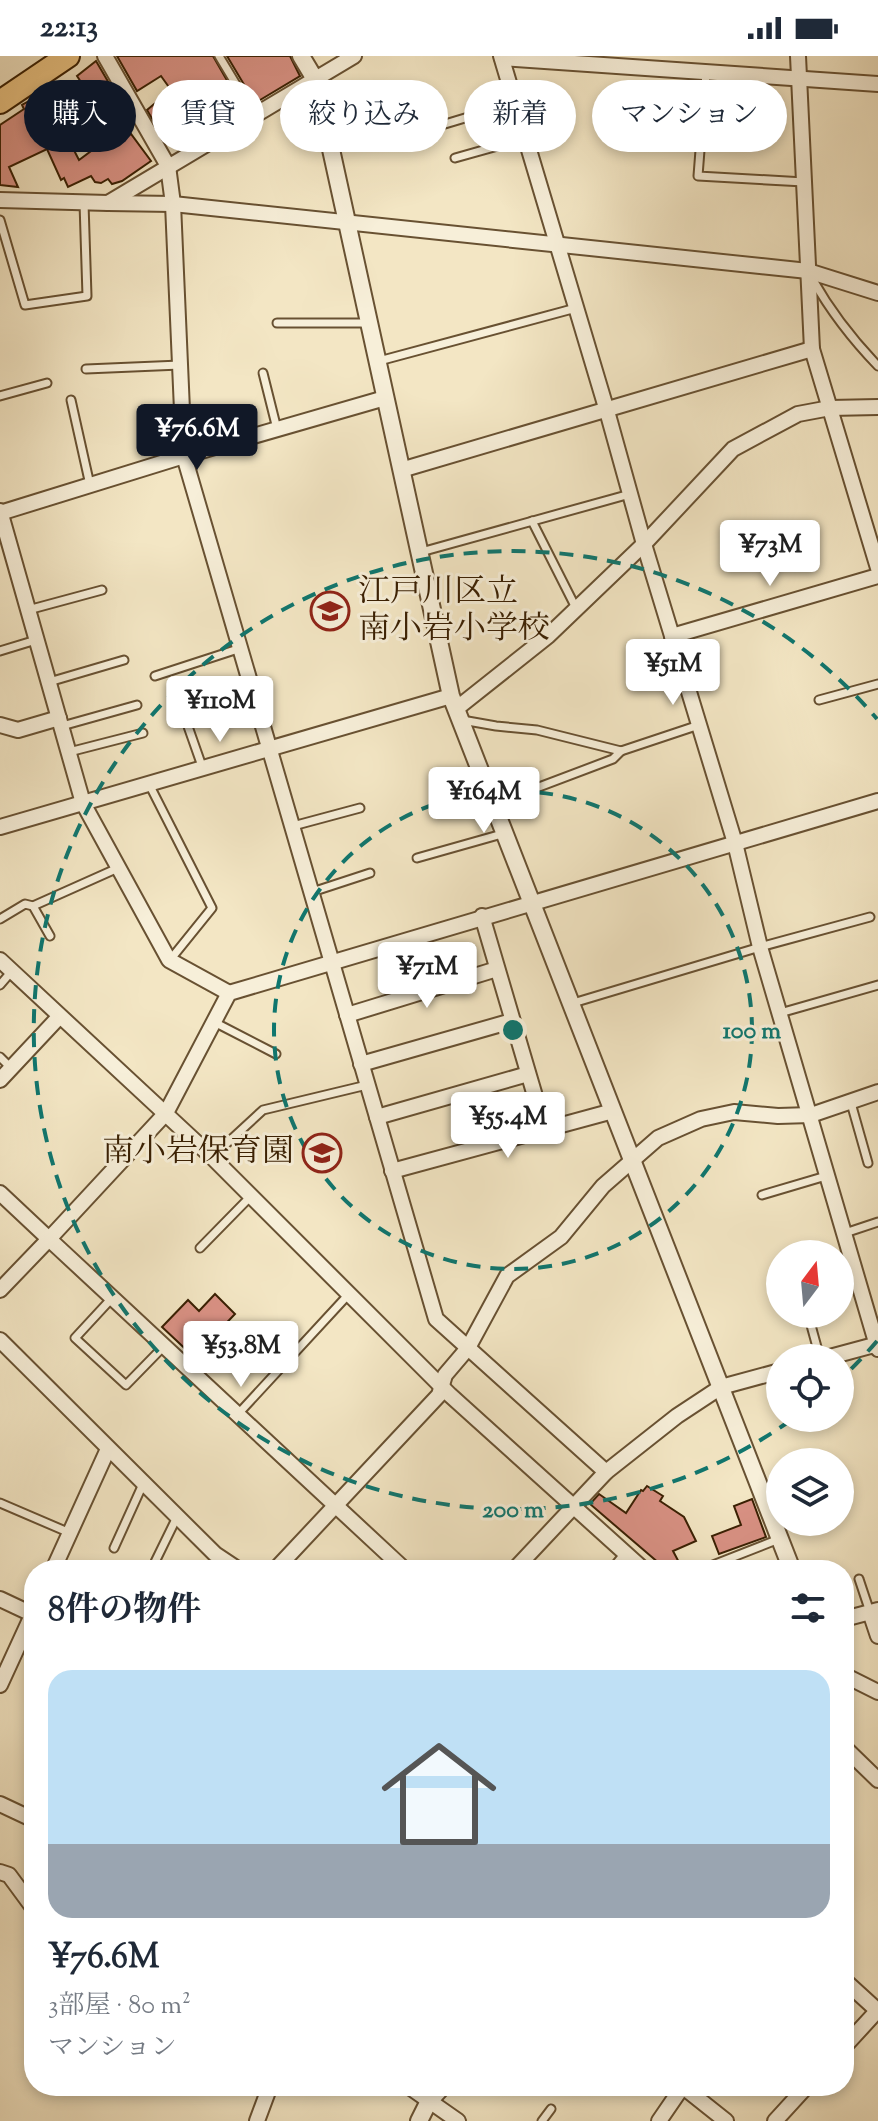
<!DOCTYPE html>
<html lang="ja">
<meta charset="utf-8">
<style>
body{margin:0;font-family:"Sorts Mill Goudy","Noto Serif JP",serif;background:#f6f6f7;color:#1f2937;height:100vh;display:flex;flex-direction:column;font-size:30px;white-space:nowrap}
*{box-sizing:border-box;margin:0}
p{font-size:26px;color:#747a83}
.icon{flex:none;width:44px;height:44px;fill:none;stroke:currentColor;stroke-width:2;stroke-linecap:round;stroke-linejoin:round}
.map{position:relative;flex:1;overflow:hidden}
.side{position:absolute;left:24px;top:1504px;width:830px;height:536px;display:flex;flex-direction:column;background:#fff;border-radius:32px;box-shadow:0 4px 12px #0003}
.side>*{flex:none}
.banner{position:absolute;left:24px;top:24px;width:830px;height:72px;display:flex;gap:16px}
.needle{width:52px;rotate:16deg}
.tools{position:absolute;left:766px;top:1184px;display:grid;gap:16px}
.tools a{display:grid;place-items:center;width:88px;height:88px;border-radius:50%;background:#fff;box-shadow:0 4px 12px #0003;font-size:40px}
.price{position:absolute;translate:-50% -68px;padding:0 18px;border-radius:8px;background:#fff;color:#222;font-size:26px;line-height:52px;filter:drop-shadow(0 2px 4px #0008)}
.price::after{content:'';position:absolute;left:50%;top:48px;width:24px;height:18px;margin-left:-12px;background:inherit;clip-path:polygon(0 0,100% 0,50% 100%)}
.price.active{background:#111827;color:#fff}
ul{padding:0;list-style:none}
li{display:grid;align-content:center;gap:16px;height:424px;padding:0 24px}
li span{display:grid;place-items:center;height:248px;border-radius:24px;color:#555}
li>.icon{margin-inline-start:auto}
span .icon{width:144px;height:144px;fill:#fffc;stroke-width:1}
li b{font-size:34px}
h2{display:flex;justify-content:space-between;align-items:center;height:96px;padding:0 24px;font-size:34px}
.pill{padding:0 28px;border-radius:36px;background:#fff;box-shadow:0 4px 12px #0003;font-size:28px;line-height:72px}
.pill.active{background:#111827;color:#fff}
.status{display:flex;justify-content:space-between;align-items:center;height:56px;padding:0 40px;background:#fff;direction:ltr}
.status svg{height:22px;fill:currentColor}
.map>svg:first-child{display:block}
.building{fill:#d99184;stroke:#391f02;stroke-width:2}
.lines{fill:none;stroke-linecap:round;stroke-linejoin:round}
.service-casing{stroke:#685132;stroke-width:11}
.minor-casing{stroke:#685132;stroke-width:18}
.tertiary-casing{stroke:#685132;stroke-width:20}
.trunk-casing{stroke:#391f02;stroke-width:26}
.service{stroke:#f7efd9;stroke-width:7}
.minor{stroke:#f7efd9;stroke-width:14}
.tertiary{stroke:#f7efd9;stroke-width:16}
.trunk{stroke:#eac382;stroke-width:22}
.ring{fill:none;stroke:#0f766e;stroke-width:4;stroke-dasharray:14 10}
.labels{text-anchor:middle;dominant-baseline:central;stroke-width:6;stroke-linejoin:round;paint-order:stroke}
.poi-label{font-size:32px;fill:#391f02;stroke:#f7efd9;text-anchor:start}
.centre{fill:#0f766e;stroke:#f7efd9;stroke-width:4}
.ring-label{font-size:24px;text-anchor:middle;font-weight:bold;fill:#0f766e;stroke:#f7efd9;stroke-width:6;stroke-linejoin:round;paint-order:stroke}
</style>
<div class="status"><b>22:13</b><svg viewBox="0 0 49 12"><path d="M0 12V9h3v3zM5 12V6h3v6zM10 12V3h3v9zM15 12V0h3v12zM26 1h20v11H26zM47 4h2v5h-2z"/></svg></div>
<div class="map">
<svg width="878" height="2065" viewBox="0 0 878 2065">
<rect width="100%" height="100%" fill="#f3e6c4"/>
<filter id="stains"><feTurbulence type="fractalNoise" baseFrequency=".0025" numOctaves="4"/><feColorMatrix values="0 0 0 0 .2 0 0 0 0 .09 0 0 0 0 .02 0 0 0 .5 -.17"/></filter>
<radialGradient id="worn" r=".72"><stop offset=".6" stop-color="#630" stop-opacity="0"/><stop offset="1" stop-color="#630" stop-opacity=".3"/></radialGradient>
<g class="building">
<polygon points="117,0 213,0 244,54 207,75 204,68 166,87 147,54 171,34 161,20 137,35"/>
<polygon points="227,0 290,0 300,20 255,47"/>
<polygon points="96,5 120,46 95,63 74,31 81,26 77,20"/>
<polygon points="36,41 39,46 47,42 79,104 110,81 116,89 131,78 151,105 122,125 112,128 108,123 101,127 95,126 91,120 68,131 64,122 61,124 47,93 9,111 18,131 0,129 0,69 24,53 22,49"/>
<polygon points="215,1238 235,1258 194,1301 162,1271 188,1244 199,1255"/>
<polygon points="647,1430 663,1440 660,1445 684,1461 696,1485 673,1495 683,1514 667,1514 590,1448 599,1438 626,1457 641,1434 643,1435"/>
<polygon points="752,1443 766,1481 719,1498 712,1480 741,1469 734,1450"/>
</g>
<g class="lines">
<g class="service-casing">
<g id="service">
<polyline points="219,0 255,60"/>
<polyline points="706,17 698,120 804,126"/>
<polyline points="445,68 515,47"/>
<polyline points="455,102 526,82"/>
<polyline points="0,164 25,249 87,240 84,147"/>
<path d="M813 224C831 256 853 284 878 310"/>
<polyline points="277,267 368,267"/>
<polyline points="379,305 576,252"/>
<polyline points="86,313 180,309"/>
<polyline points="263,317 277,373"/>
<polyline points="0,340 47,327"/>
<polyline points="71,344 90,429"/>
<polyline points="532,465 576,552"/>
<polyline points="421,496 630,438"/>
<polyline points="28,554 102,534"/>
<polyline points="0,595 36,584"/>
<polyline points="155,620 241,592"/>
<polyline points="49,626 124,604"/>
<polyline points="819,644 878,628"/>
<polyline points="184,659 203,713"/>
<polyline points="462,664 496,670 537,674 621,695 699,669"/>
<polyline points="62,670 137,649"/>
<polyline points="69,696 143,677"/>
<polyline points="149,728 212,852 170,904"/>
<polyline points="494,748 613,703 621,695"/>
<polyline points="293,770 360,752"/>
<polyline points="417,802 502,778"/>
<polyline points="312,836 370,817"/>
<polyline points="33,850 118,812"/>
<polyline points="0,863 25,848 33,850 50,880"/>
<polyline points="0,929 12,915"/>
<polyline points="573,947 760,891 870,861"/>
<polyline points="780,957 878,929"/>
<polyline points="214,966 276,998"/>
<polyline points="0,1001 11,1012"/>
<polyline points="851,1047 868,1107"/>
<polyline points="212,1101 263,1054 367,1029"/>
<polyline points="762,1139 826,1120"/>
<polyline points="845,1177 878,1166"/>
<polyline points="200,1192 251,1140"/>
<polyline points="112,1242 75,1282 126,1329 165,1289"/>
<polyline points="809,1262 820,1302"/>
<polyline points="239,1357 348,1239"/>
<polyline points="0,1447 70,1477"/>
<polyline points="114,1492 143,1428"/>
<polyline points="155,1506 177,1461"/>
<polyline points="611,1514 625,1497"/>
<polyline points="700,1514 779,1483"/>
<polyline points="859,1523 870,1556"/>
<polyline points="542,2065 551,2053"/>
</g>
</g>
<g class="minor-casing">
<g id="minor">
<polyline points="105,0 168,110 173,148 184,400 436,1263 606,1416"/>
<polyline points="501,0 607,355 644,488 735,787 760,891 878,1293"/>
<polyline points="798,0 812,293 878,512"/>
<polyline points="502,2 878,28"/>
<polyline points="0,144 108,147 354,0"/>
<polyline points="108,147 173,148 808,215 878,237"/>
<polyline points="401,414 812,293"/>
<polyline points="0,455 83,747 169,904 229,937"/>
<polyline points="0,457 184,400 385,342"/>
<polyline points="672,580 878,520"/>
<polyline points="456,653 548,580 644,488 733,393 798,358 830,352 878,351"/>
<polyline points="0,669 18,674 59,662"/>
<polyline points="0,771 451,640"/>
<polyline points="482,860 545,1074"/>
<polyline points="0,904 212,1101 450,1339 644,1514"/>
<polyline points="347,959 497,913"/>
<polyline points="361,1008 512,965"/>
<polyline points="0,1024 59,961"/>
<polyline points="377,1061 528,1018"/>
<polyline points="392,1115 613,1055"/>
<polyline points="0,1137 49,1183 0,1234"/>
<polyline points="0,1284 215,1498 239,1514"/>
<polyline points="826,1302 878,1288"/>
<polyline points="53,1514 108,1393"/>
<polyline points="275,1514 439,1339 445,1319 468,1292 507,1220 561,1181 603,1130 658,1082 701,1063 734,1056 778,1060 811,1059 878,1036"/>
<polyline points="405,1514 49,1183 166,1057 229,937 878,745"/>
<polyline points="514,1514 606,1416 677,1360 721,1331 780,1315"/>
<polyline points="0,1543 34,1559"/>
<polyline points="870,1556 878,1580"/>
<polyline points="844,1563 878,1554"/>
<polyline points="844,1619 878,1636"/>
<polyline points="0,1629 34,1555"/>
<polyline points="844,1691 878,1724"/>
<polyline points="0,1748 34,1764"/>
<polyline points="0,1816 9,1819 34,1853"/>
<polyline points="844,1924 878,1955"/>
<polyline points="844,1991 878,1954"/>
<polyline points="408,2030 458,2065"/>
<polyline points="682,2030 726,2065"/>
<polyline points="257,2065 270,2030"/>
<polyline points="659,2065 683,2030"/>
<polyline points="775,2065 807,2030"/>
</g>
</g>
<g class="tertiary-casing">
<g id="tertiary">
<polyline points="301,0 316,25 451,640 792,1514"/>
<polyline points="419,2065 429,2045 443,2030"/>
</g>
</g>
<g class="trunk-casing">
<polyline id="trunk" points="0,46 68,0"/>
</g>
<use href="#service" class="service"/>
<use href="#minor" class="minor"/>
<use href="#tertiary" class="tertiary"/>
<use href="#trunk" class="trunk"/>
</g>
<g class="ring">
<circle cx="513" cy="974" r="239"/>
<path d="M877 1285A479 479 0 0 1 843 1321M791 1364A479 479 0 1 1 877 663"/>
</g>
<defs>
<g id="school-ring" transform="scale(2)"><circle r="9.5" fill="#f7efd9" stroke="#8f2418" stroke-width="1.5"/><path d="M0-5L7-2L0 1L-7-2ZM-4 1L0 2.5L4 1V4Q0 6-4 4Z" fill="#8f2418"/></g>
</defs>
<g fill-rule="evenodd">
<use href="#school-ring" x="330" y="555"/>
<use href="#school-ring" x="322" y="1097"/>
</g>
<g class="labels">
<g class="poi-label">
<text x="358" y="537">江戸川区立<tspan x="358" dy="37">南小岩小学校</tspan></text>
<text x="294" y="1097" text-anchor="end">南小岩保育園</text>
</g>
</g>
<circle cx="513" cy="974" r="12" class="centre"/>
<g class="ring-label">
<text x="752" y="982">100 m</text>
<text x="513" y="1461">200 m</text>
</g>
<rect width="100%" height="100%" filter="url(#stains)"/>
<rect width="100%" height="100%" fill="url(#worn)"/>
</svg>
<div class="tools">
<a><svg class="needle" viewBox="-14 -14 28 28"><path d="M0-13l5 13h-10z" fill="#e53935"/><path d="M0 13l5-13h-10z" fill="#747a83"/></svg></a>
<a><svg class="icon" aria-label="locate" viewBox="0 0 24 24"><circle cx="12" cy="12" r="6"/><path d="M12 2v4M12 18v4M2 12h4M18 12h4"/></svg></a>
<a><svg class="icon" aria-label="layers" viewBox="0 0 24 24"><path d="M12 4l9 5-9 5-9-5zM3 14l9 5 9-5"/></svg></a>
</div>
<b class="price active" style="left:197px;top:416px">¥76.6M</b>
<b class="price" style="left:770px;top:532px">¥73M</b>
<b class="price" style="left:673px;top:651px">¥51M</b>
<b class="price" style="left:220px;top:688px">¥110M</b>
<b class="price" style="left:484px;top:779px">¥164M</b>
<b class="price" style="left:427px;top:954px">¥71M</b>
<b class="price" style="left:508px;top:1104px">¥55.4M</b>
<b class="price" style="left:241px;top:1333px">¥53.8M</b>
<div class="banner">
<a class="pill active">購入</a>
<a class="pill">賃貸</a>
<a class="pill">絞り込み</a>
<a class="pill">新着</a>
<a class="pill">マンション</a>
</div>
<section class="side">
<h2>8件の物件<svg class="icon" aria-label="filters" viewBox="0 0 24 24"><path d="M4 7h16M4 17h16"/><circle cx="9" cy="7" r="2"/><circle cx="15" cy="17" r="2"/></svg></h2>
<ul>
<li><span style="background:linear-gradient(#bfe0f5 70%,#9aa5b1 0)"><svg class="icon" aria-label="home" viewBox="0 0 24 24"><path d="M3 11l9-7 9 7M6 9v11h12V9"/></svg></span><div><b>¥76.6M</b><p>3部屋 · 80 m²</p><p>マンション</p></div></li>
</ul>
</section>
</div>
